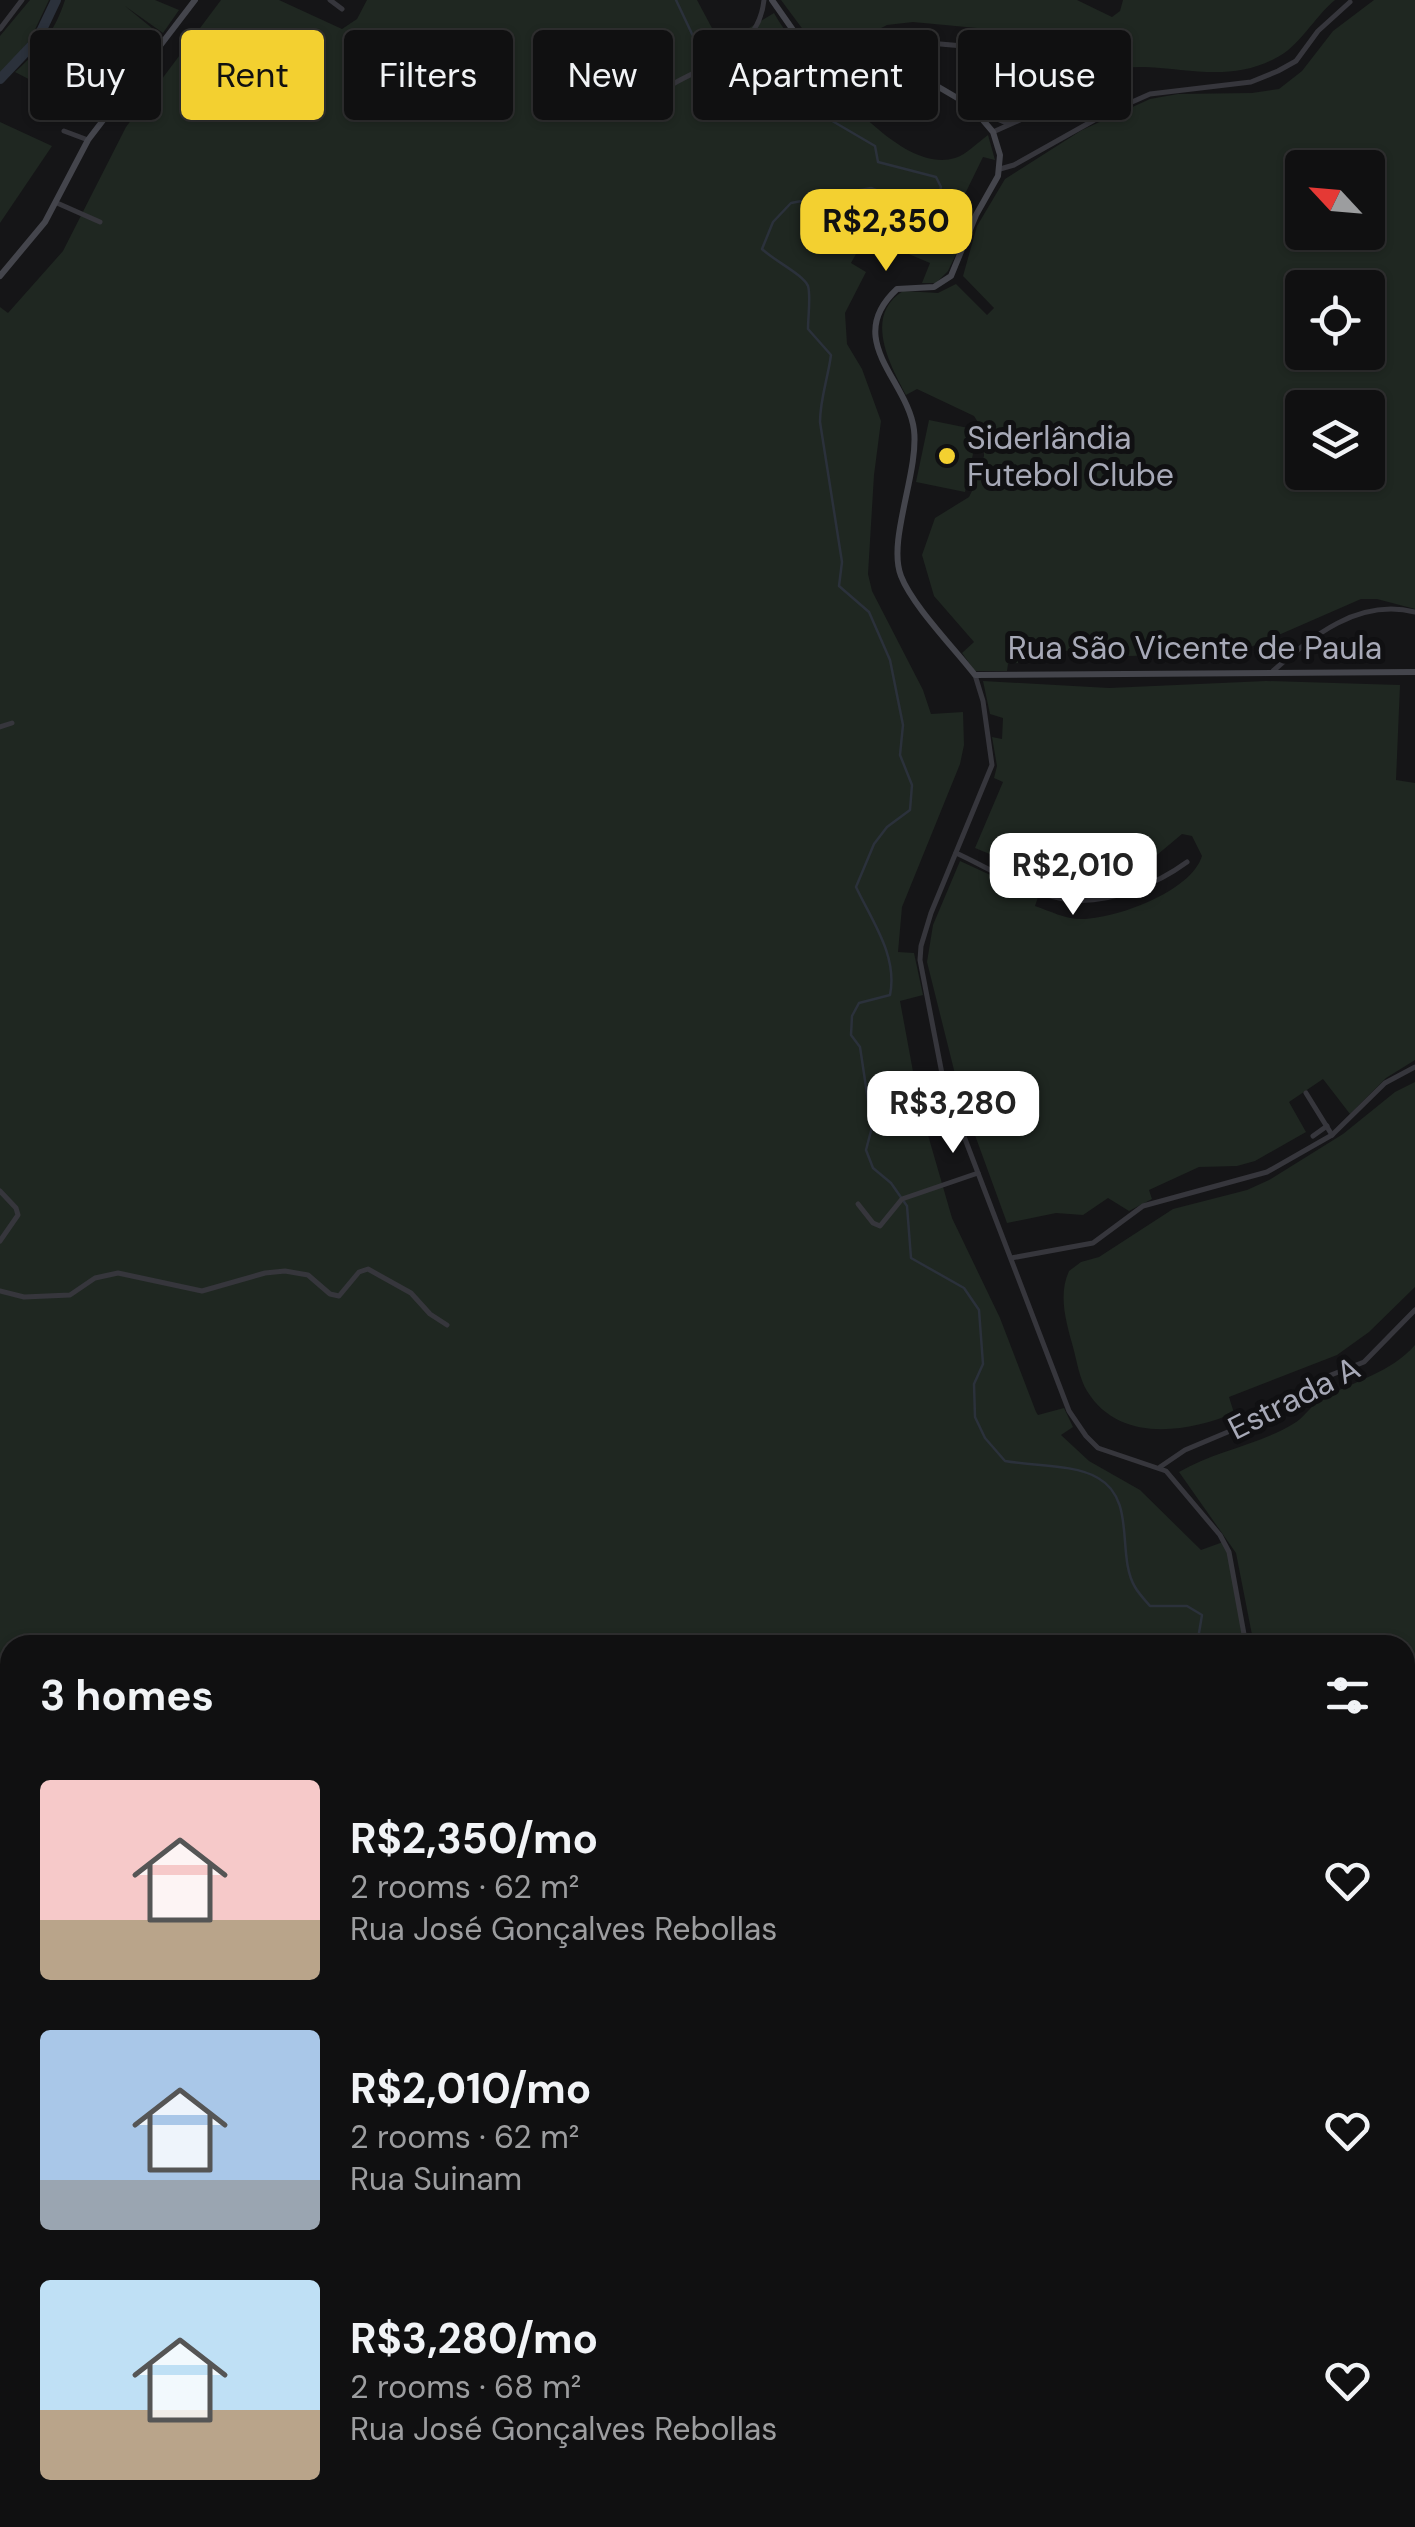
<!DOCTYPE html>
<meta charset="utf-8">
<style>
body{margin:0;font-family:"DM Sans",sans-serif;background:#19191a;color:#f1f3f6;height:100vh;display:flex;flex-direction:column;font-size:38px;white-space:nowrap}
*{box-sizing:border-box;margin:0}
p{font-size:32px;color:#9c9d9f}
.icon{flex:none;width:55px;height:55px;fill:none;stroke:currentColor;stroke-width:2;stroke-linecap:round;stroke-linejoin:round}
.map{position:relative;flex:1;overflow:hidden}
.sheet{position:absolute;left:0px;top:1635px;width:1415px;height:892px;display:flex;flex-direction:column;background:#101011;border-radius:30px 30px 0 0;box-shadow:0 2px 8px #0004,0 0 0 2px #303031}
.sheet>*{flex:none}
.banner{position:absolute;left:30px;top:30px;width:1355px;height:90px;display:flex;gap:20px}
.needle{width:65px;rotate:296deg}
.fabs{position:absolute;left:1285px;top:150px;display:grid;gap:20px}
.fabs a{display:grid;place-items:center;width:100px;height:100px;border-radius:10px;background:#101011;box-shadow:0 2px 8px #0004,0 0 0 2px #303031;font-size:50px}
.price{position:absolute;translate:-50% -85px;padding:0 22px;border-radius:20px;background:#fff;color:#222;font-size:32px;line-height:65px;filter:drop-shadow(0 2px 5px #0008)}
.price::after{content:'';position:absolute;left:50%;top:60px;width:30px;height:22px;margin-left:-15px;background:inherit;clip-path:polygon(0 0,100% 0,50% 100%)}
.price.selected{background:#f3d030;color:#111}
ul{padding:0;list-style:none}
li{display:flex;align-items:center;gap:30px;height:250px;padding:0 40px}
li span{display:grid;place-items:center;flex:none;width:280px;height:200px;border-radius:10px;color:#555}
li>.icon{margin-inline-start:auto}
span .icon{width:120px;height:120px;fill:#fffc;stroke-width:1}
li b{font-size:42px}
h2{display:flex;justify-content:space-between;align-items:center;height:120px;padding:0 40px;font-size:42px}
.chip{padding:0 35px;border-radius:10px;background:#101011;box-shadow:0 2px 8px #0004,0 0 0 2px #303031;font-size:35px;line-height:90px}
.chip.selected{background:#f3d030;color:#111}
.map>svg:first-child{display:block}
.green{fill:#1f2721;fill-rule:evenodd}
.lines{fill:none;stroke-linecap:round;stroke-linejoin:round}
.stream{stroke:#2b313b;stroke-width:2.5}
.river{stroke:#2b313b;stroke-width:10}
.street{stroke:#36363c;stroke-width:5}
.secondary{stroke:#44454c;stroke-width:6}
.poi-dot{fill:#f3d030;stroke:#101012;stroke-width:4}
.labels{text-anchor:middle;dominant-baseline:central;stroke-width:10;stroke-linejoin:round;paint-order:stroke}
.poi-label{font-size:32px;fill:#a7a9b7;stroke:#101012;text-anchor:start}
.street-label{font-size:32px;fill:#a7a9b7;stroke:#101012}
</style>
<div class="map">
<svg width="1415" height="2527" viewBox="0 0 1415 2527">
<rect width="100%" height="100%" fill="#151517"/>
<g class="green">
<polygon points="30,0 49,0 30,40 0,75 0,36"/>
<path d="M65 0H155L179 10 163 33 125 6 158 33 104 102 85 87 107 107 100 116 15 72C40 50 55 31 65 0Z"/>
<path d="M221 0H279L342 29 357 19 367 0H697L721 45 774 13C790 42 807 56 841 55L825 77C854 106 909 172 955 158 966 155 978 142 988 135L995 160 983 157 944 237 960 246 948 271 936 283H922L930 263 866 236 851 263 866 272 845 313 847 344 862 369 881 421 874 475 868 574 872 591 923 690 931 714 963 712 964 745 960 764 902 907 898 952 914 953 923 995 900 1001 919 1104 952 1218 1000 1318 1036 1412 1038 1415 1064 1408 1073 1427 1061 1435 1089 1461 1140 1490 1201 1550 1223 1542 1229 1554 1245 1645H10V2518H1405V2084H1415V2527H0V307L8 313 63 251 126 127Z"/>
<path d="M781 0H1077L1112 17 1120 11 1123 0H1335C1313 18 1300 47 1274 59 1231 81 1190 69 1145 67 1113 66 1084 78 1057 54L1060 33 1053 28 998 30 913 22 887 25 854 42H825L807 35Z"/>
<path d="M1374 0H1415V609L1377 599H1361L1237 653 1129 656 1020 647 1018 663 1008 664 1007 671H975L962 653 974 642 934 596 922 555 935 518 969 497 975 485 984 456 983 430 974 416 917 389 906 395C890 365 863 316 903 291L938 293 956 284 987 315 994 308 963 276 977 226 1005 179 1082 130 1150 99 1178 94 1252 93 1279 89 1302 71 1333 31ZM1302 168H1368V232H1302ZM1302 288H1368V352H1302ZM1302 408H1368V472H1302Z"/>
<polygon points="0,122 52,146 0,223"/>
<polygon points="929,420 978,430 965,492 916,482"/>
<path d="M983 681 1109 688 1266 681 1400 685 1396 780 1415 783V1060L1386 1078 1350 1114 1323 1079 1289 1102 1306 1132 1255 1161 1237 1166 1199 1167 1149 1190 1152 1199 1129 1211 1108 1198 1083 1215 1056 1213 1007 1223 960 1094 927 962 933 925 960 861 1038 897 1035 906C1050 911 1065 919 1081 919 1115 919 1191 892 1202 856L1192 836 1182 834 1145 865 1073 878 1041 875 975 848 1003 782 994 778 997 766 992 737 1002 739 1003 718 990 714Z"/>
<path d="M1415 1082V1287L1369 1332 1337 1355 1229 1397 1234 1413C1186 1433 1119 1443 1087 1391 1079 1378 1077 1361 1073 1347 1066 1322 1058 1295 1069 1271L1081 1262 1099 1257 1173 1209 1247 1190 1269 1180 1343 1134 1395 1092Z"/>
<path d="M1415 1345V2079L1406 2080 1405 1645H1254L1236 1553 1179 1472C1214 1451 1258 1445 1293 1424 1304 1418 1311 1405 1322 1399 1353 1381 1391 1373 1415 1345Z"/>
</g>
<g class="lines">
<g class="stream">
<path d="M676 0 701 53 715 67 760 86 786 103 817 112 875 146 878 162 936 177 941 187 938 198 929 205H913L871 188 791 203 773 222 762 249C773 260 804 275 808 286 811 296 808 316 808 329L831 355C828 378 820 399 820 422L842 562 839 586 869 612 890 660 903 725 900 755 912 785 910 810 887 827 874 844 856 887C872 921 898 956 890 995L859 1003 852 1016 851 1035 860 1047 872 1127 866 1150 873 1168 891 1183 907 1206 911 1258 964 1288 979 1310 983 1364 974 1384 975 1417 985 1438 1005 1461C1032 1466 1075 1464 1098 1478 1137 1500 1116 1555 1135 1587 1139 1594 1145 1600 1150 1606H1187L1202 1615 1197 1645"/>
<polyline points="1405,2082 1415,2082"/>
<polyline points="1268,2518 1273,2527"/>
<polyline points="1239,2527 1240,2518"/>
</g>
<polyline class="river" points="0,79 37,40 56,0"/>
<g class="street">
<polyline points="330,0 342,9"/>
<polyline points="0,29 22,0"/>
<polyline points="875,48 906,41 986,48 1067,85 1068,92 1060,102 993,132"/>
<path d="M673 84C712 62 759 50 764 0"/>
<polyline points="861,91 883,55"/>
<polyline points="978,111 1009,124"/>
<polyline points="64,131 88,140"/>
<polyline points="1000,169 1014,165 1105,114 1150,94 1251,82 1278,71 1296,61 1318,31 1350,2"/>
<polyline points="57,203 100,222"/>
<path d="M1273 671C1313 636 1358 598 1415 612"/>
<polyline points="975,675 983,701 992,765 931,913 921,946 920,960 944,1084 1069,1411 1086,1436 1098,1448 1166,1471 1220,1535 1229,1552 1246,1645"/>
<polyline points="0,727 12,723"/>
<path d="M956 853C989 868 1036 897 1071 900 1110 904 1157 884 1187 862"/>
<polyline points="1306,1093 1332,1135"/>
<polyline points="1313,1136 1327,1126"/>
<polyline points="0,1191 16,1208 18,1215 0,1241"/>
<polyline points="858,1204 873,1223 880,1226 902,1199 978,1173"/>
<polyline points="1011,1258 1093,1243 1143,1206 1267,1172 1332,1135 1385,1083 1415,1067"/>
<polyline points="0,1291 24,1297 70,1295 95,1278 118,1273 202,1291 265,1273 285,1271 308,1275 330,1294 339,1296 359,1272 368,1269 411,1293 430,1314 447,1325"/>
<polyline points="1160,1467 1185,1450 1280,1410 1308,1384 1364,1362 1415,1310"/>
<polyline points="0,2475 10,2478"/>
<polyline points="0,2485 10,2481"/>
<polyline points="109,2527 117,2522 117,2518"/>
</g>
<g class="secondary">
<path d="M772 0 793 30 809 44 827 49 872 48 971 106 993 132 1000 155 998 176 976 215 951 276 934 287 897 289C842 340 908 380 914 430 919 472 887 541 901 576 912 605 954 648 975 675L1415 672"/>
<polyline points="0,276 45,222 88,140 195,0"/>
</g>
</g>
<circle class="poi-dot" cx="947" cy="456" r="10"/>
<g class="labels">
<g class="poi-label">
<text x="967" y="438">Siderlândia<tspan x="967" dy="37">Futebol Clube</tspan></text>
</g>
<g class="street-label">
<text x="1195" y="648">Rua São Vicente de Paula</text>
<text transform="translate(1294 1398) rotate(-27)">Estrada A</text>
</g>
</g>
</svg>
<div class="fabs">
<a><svg class="needle" viewBox="-14 -14 28 28"><path d="M0-13l5 13h-10z" fill="#e53935"/><path d="M0 13l5-13h-10z" fill="#9c9d9f"/></svg></a>
<a><svg class="icon" aria-label="locate" viewBox="0 0 24 24"><circle cx="12" cy="12" r="6"/><path d="M12 2v4M12 18v4M2 12h4M18 12h4"/></svg></a>
<a><svg class="icon" aria-label="layers" viewBox="0 0 24 24"><path d="M12 4l9 5-9 5-9-5zM3 14l9 5 9-5"/></svg></a>
</div>
<b class="price selected" style="left:886px;top:274px">R$2,350</b>
<b class="price" style="left:1073px;top:918px">R$2,010</b>
<b class="price" style="left:953px;top:1156px">R$3,280</b>
<div class="banner">
<a class="chip">Buy</a>
<a class="chip selected">Rent</a>
<a class="chip">Filters</a>
<a class="chip">New</a>
<a class="chip">Apartment</a>
<a class="chip">House</a>
</div>
<section class="sheet">
<h2>3 homes<svg class="icon" aria-label="filters" viewBox="0 0 24 24"><path d="M4 7h16M4 17h16"/><circle cx="9" cy="7" r="2"/><circle cx="15" cy="17" r="2"/></svg></h2>
<ul>
<li><span style="background:linear-gradient(#f6c9c9 70%,#b9a48a 0)"><svg class="icon" aria-label="home" viewBox="0 0 24 24"><path d="M3 11l9-7 9 7M6 9v11h12V9"/></svg></span><div><b>R$2,350/mo</b><p>2 rooms · 62 m²</p><p>Rua José Gonçalves Rebollas</p></div><svg class="icon" aria-label="heart" viewBox="0 0 24 24"><path d="M12 20l-8-8c-3-5 5-10 8-4 3-6 11-1 8 4z"/></svg></li>
<li><span style="background:linear-gradient(#a9c7e8 75%,#9aa5b1 0)"><svg class="icon" aria-label="home" viewBox="0 0 24 24"><path d="M3 11l9-7 9 7M6 9v11h12V9"/></svg></span><div><b>R$2,010/mo</b><p>2 rooms · 62 m²</p><p>Rua Suinam</p></div><svg class="icon" aria-label="heart" viewBox="0 0 24 24"><path d="M12 20l-8-8c-3-5 5-10 8-4 3-6 11-1 8 4z"/></svg></li>
<li><span style="background:linear-gradient(#bfe0f5 65%,#b9a48a 0)"><svg class="icon" aria-label="home" viewBox="0 0 24 24"><path d="M3 11l9-7 9 7M6 9v11h12V9"/></svg></span><div><b>R$3,280/mo</b><p>2 rooms · 68 m²</p><p>Rua José Gonçalves Rebollas</p></div><svg class="icon" aria-label="heart" viewBox="0 0 24 24"><path d="M12 20l-8-8c-3-5 5-10 8-4 3-6 11-1 8 4z"/></svg></li>
</ul>
</section>
</div>
